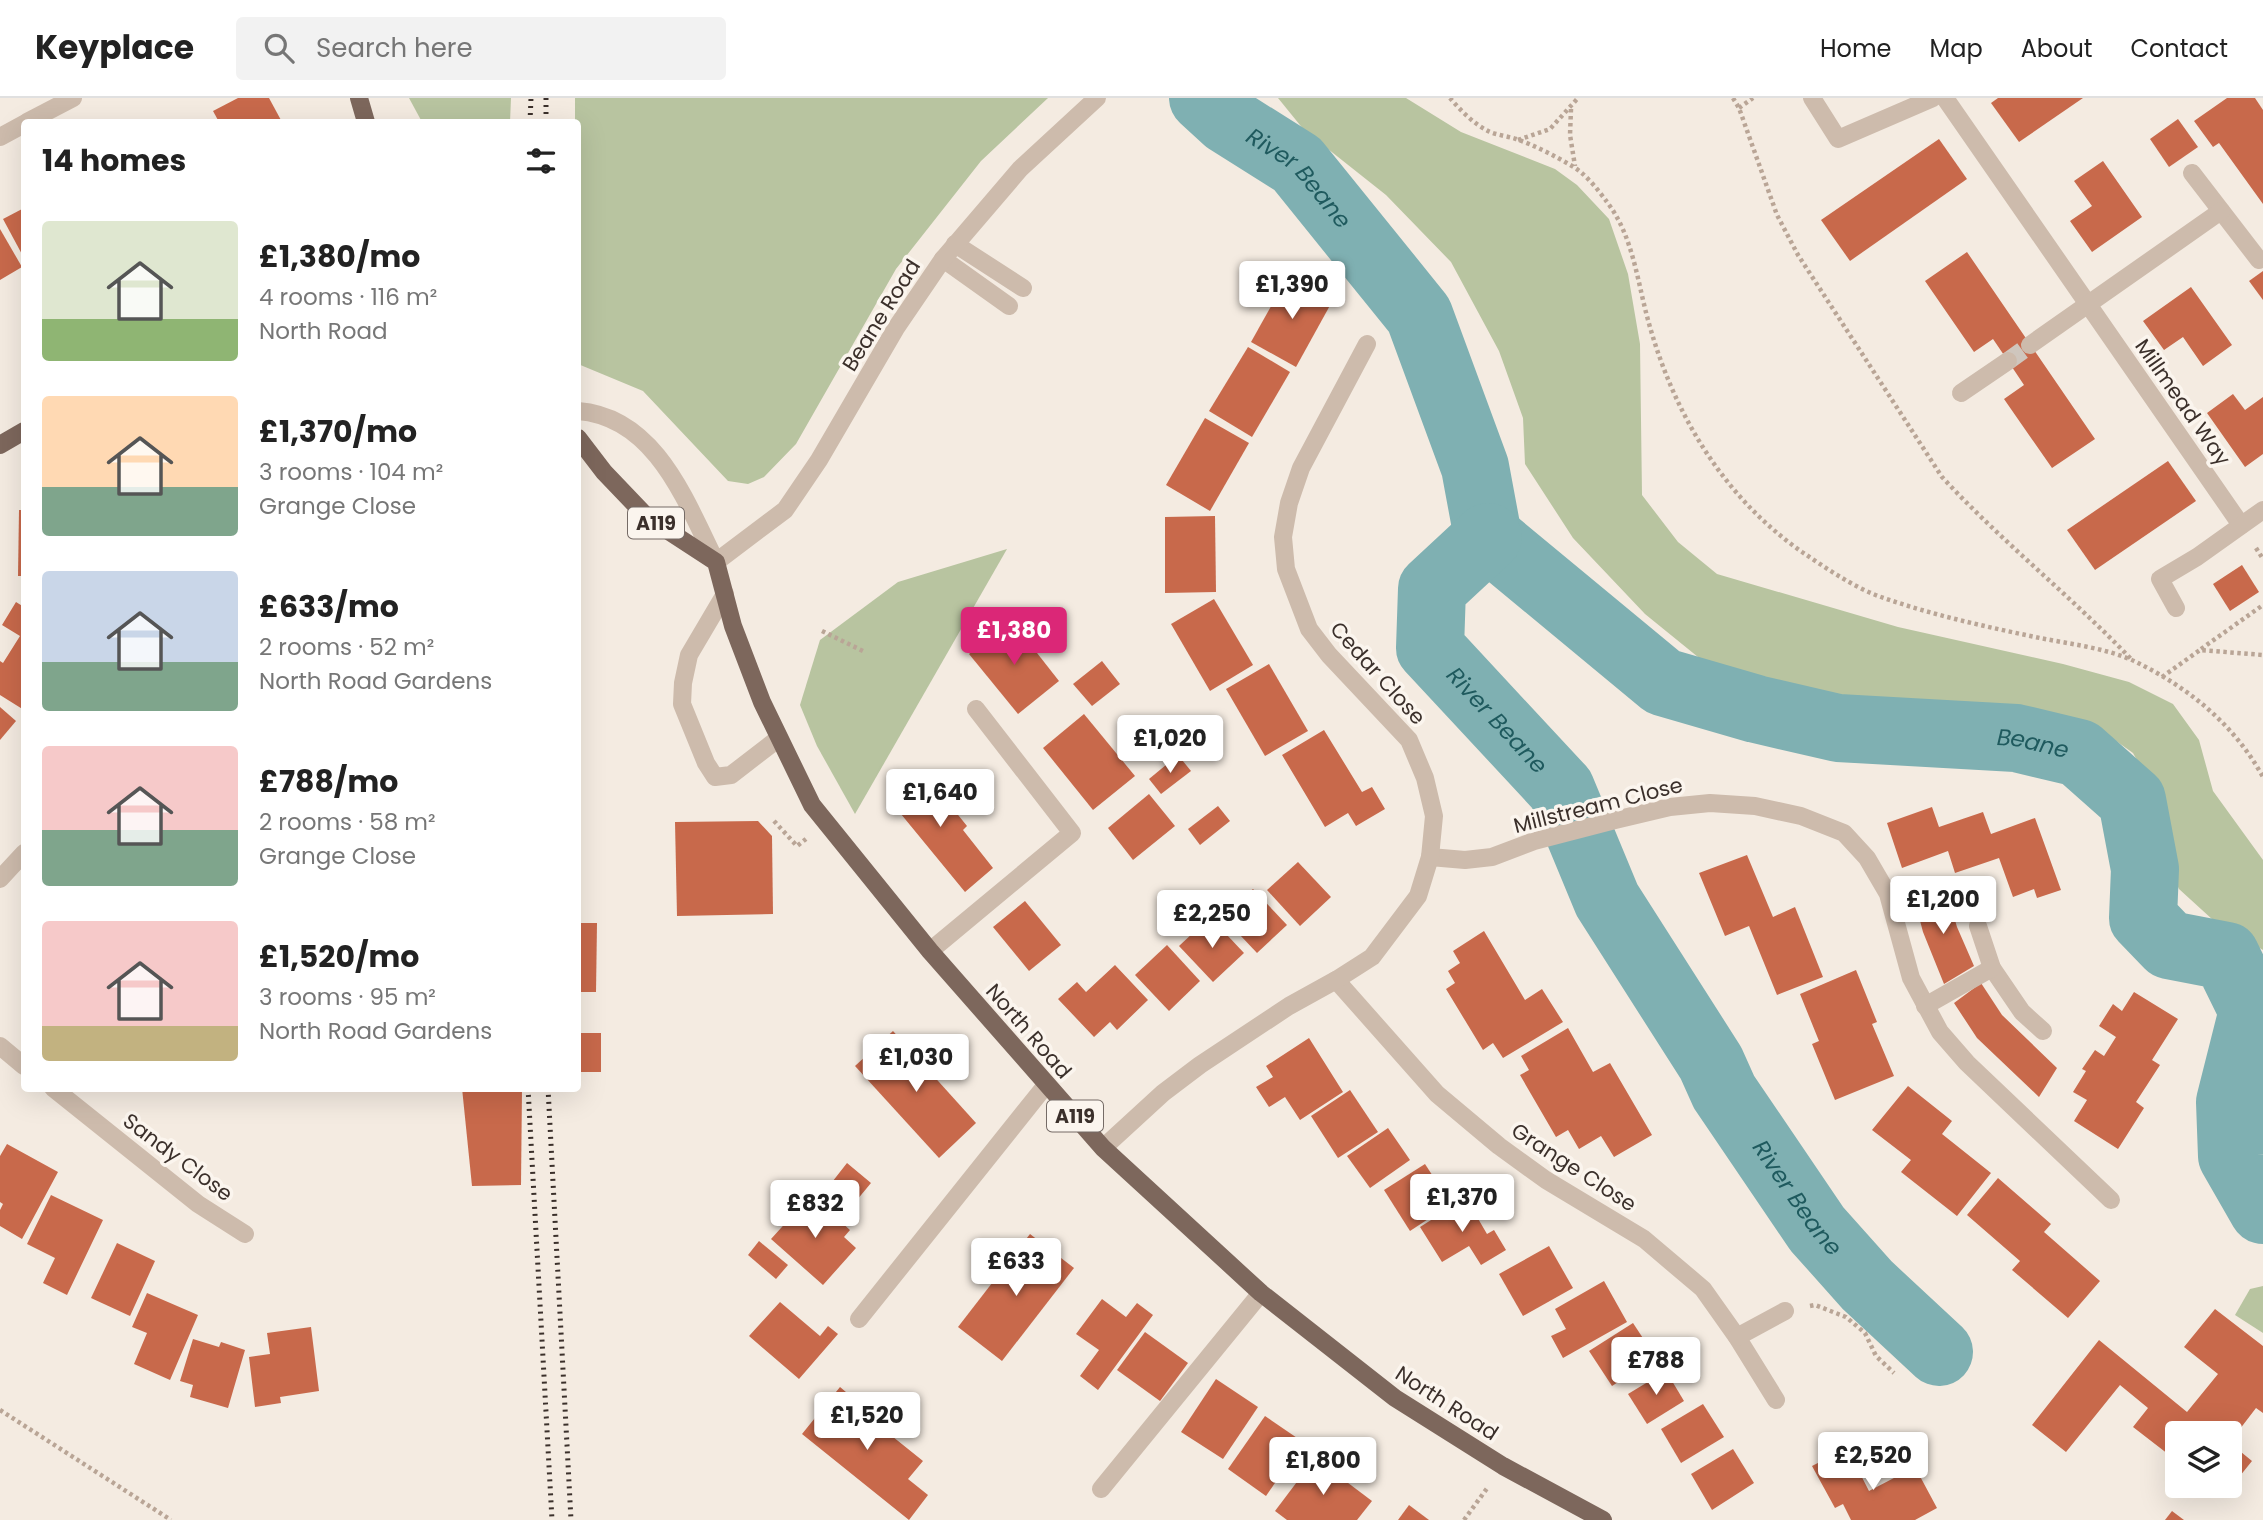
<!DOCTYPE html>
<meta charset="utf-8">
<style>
body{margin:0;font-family:Poppins,sans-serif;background:#f2f2f2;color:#222;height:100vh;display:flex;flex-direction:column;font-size:26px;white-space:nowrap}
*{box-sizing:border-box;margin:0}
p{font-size:23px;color:#767676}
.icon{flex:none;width:38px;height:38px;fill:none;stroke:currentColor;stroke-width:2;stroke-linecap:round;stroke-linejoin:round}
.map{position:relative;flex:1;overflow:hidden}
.details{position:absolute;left:21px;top:21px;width:560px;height:973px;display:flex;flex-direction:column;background:#fff;border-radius:7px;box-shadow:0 7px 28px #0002}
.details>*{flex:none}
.fabs{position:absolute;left:2165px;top:1323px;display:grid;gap:14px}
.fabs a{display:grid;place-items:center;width:77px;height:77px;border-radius:7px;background:#fff;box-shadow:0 7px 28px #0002;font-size:35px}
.price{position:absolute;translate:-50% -60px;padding:0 16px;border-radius:7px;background:#fff;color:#222;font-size:23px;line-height:46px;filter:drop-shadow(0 2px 4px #0008)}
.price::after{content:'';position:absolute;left:50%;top:42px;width:21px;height:16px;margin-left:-10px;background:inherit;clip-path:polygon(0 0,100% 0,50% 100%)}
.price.selected{background:#db2777;color:#fff}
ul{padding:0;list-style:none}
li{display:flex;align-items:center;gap:21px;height:175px;padding:0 21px}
li span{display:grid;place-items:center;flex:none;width:196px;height:140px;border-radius:7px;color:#555}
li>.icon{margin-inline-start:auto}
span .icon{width:84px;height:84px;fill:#fffc;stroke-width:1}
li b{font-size:30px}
h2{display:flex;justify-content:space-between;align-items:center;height:84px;padding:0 21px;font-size:30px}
header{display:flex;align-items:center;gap:42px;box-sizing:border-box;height:98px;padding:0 35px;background:#fff;border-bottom:2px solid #e0e0e0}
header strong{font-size:33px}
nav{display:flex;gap:38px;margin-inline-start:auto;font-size:24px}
.search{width:490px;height:63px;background:#f2f2f2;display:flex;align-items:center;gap:18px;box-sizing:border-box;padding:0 24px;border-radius:7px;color:#767676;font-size:26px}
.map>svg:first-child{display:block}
.green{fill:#b8c4a0}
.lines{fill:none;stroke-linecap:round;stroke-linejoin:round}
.river{stroke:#7fb0b2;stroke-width:68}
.building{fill:#c8694b}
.minor-tunnel{stroke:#cfc6bd;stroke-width:18;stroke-dasharray:18 9;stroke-linecap:butt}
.path{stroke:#b9a596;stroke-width:4.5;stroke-dasharray:3.5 3.5;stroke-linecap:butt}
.minor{stroke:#cdbbac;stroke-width:18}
.major{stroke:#7d675c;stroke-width:18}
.rail{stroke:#3b302b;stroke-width:5;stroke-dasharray:2 5;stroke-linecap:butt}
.labels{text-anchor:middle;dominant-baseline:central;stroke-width:7;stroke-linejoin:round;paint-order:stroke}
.shield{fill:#fbf5ee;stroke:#756b66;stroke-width:2}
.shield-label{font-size:19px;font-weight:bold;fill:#3b302b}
.street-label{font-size:21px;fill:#3b302b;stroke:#fbf5ee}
.water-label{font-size:23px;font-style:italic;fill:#1f5a5e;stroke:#fbf5ee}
</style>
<header>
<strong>Keyplace</strong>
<div class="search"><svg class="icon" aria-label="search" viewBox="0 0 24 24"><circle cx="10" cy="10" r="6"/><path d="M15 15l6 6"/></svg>Search here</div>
<nav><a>Home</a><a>Map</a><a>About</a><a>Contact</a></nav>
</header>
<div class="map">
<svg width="2263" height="1422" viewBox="0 0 2263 1422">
<rect width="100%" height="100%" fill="#f4ebe1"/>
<g class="green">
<polygon points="409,0 511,0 510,24 422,24"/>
<polygon points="575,0 1048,0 981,63 896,171 796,346 764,379 748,386 728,383 643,293 578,266 578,24 575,24"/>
<polygon points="1278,0 1406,0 1461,34 1555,71 1577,87 1609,121 1628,176 1640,246 1642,397 1678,444 1717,476 1898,529 2063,566 2129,584 2173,606 2199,642 2213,693 2263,762 2263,852 2213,822 2179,791 2165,762 2148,682 2133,655 2105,635 2073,622 1872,613 1771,596 1714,572 1645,516 1573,440 1525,366 1523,320 1499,253 1451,164 1386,97 1304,32"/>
<polygon points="1007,451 855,716 817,648 800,607 820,542 898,484"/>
<polygon points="2263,1188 2263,1235 2235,1217 2250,1191"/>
</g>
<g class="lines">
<g class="river">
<path id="s1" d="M1203 0 1227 22 1297 66 1419 217 1475 369 1488 439"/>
<path id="s2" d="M1488 439 1663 584 1756 611 1838 630 2016 640 2079 655 2132 702 2145 771 2143 820 2169 847 2226 858 2253 913 2230 1004 2232 1058 2263 1112"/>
<path id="s3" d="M1488 439 1432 491 1430 550 1561 691 1607 802 1711 965 1724 994 1817 1131 1867 1187 1939 1254"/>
</g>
</g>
<g class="building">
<polygon points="238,0 269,0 282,24 219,24 213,13"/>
<polygon points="1998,0 2083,0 2019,44 1991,5"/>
<polygon points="2227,0 2255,0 2263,12 2263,106 2219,45 2213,49 2194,23"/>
<polygon points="2178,21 2198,49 2169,69 2150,41"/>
<polygon points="1939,41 1967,81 1850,163 1821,122"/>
<polygon points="2103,63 2142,119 2092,154 2070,123 2092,108 2074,83"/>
<polygon points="24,110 24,160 3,121"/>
<polygon points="0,131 22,169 0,182"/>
<polygon points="1967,154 2095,341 2052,370 2004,301 2024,287 2008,263 1993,241 1974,254 1925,183"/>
<polygon points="2263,173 2263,202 2249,183"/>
<polygon points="1289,176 1333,202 1296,269 1251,244"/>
<polygon points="2191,189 2232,247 2203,268 2183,239 2164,252 2143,223"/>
<polygon points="1248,249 1290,274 1252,339 1209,313"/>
<polygon points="2233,296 2245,312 2263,299 2263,356 2245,369 2207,315"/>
<polygon points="1205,320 1249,345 1210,413 1166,387"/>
<polygon points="2168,363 2196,403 2095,472 2067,432"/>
<polygon points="19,412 24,412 24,478 18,478"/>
<polygon points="1215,418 1216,494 1165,495 1165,419"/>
<polygon points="2242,467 2259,494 2230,513 2213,486"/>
<polygon points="1214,501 1253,567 1210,593 1171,526"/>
<polygon points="16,504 24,509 24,612 0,597 0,563 3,565 20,538 2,527"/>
<polygon points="1011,522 1059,583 1018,616 969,556"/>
<polygon points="1102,563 1120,586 1092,608 1073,586"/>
<polygon points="1269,566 1308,633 1265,658 1226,591"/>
<polygon points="0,609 16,623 0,642"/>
<polygon points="1084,616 1135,678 1093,712 1043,650"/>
<polygon points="1324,632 1362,694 1372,689 1385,711 1356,728 1348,715 1325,729 1282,657"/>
<polygon points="1178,657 1191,673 1161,696 1149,681"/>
<polygon points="921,671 967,728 963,732 993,770 965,794 887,699"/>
<polygon points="1149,696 1175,728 1133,762 1108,730"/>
<polygon points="1218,708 1230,723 1200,747 1188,731"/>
<polygon points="1932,709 1939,729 1983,714 1991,736 2035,720 2061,792 2037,800 2034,791 2013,799 1999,760 1955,775 1948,753 1902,770 1887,725"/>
<polygon points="758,723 772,738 773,816 677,818 675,724"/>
<polygon points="1747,757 1773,819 1795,809 1823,879 1777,897 1749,828 1725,838 1699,775"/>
<polygon points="1298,764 1331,799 1300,828 1267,792"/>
<polygon points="1253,791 1287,827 1257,855 1223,819"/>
<polygon points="1947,795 1957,829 1974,868 1944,886 1923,834 1914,800"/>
<polygon points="1025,803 1061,847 1029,873 993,829"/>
<polygon points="1210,819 1244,855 1213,884 1179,848"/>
<polygon points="578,825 597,825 596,894 578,894"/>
<polygon points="1484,833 1525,902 1542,891 1563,924 1503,960 1493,945 1483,952 1446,891 1455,885 1448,873 1460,865 1453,853"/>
<polygon points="1167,847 1200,883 1169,913 1135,877"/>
<polygon points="1115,867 1148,902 1117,932 1110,924 1094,939 1058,901 1077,884 1086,894"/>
<polygon points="1856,872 1877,924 1872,926 1894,978 1835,1002 1812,946 1819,943 1800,896"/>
<polygon points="1981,885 2002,917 2057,970 2039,999 1977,940 1954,905"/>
<polygon points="2134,894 2178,921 2152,962 2160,967 2136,1004 2144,1010 2118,1051 2074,1023 2087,1002 2073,994 2086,973 2082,971 2095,952 2104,958 2116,939 2099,928 2113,906 2122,913"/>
<polygon points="1568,930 1593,974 1610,965 1652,1037 1614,1059 1601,1038 1579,1051 1568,1032 1556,1039 1520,977 1529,972 1521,958"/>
<polygon points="893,933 976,1025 939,1060 855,968"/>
<rect x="578" y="935" width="23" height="39"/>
<polygon points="1309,940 1343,994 1300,1022 1285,999 1269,1009 1256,989 1273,979 1266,968"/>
<polygon points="1908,988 1952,1023 1942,1036 1991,1075 1957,1118 1901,1074 1911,1062 1872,1032"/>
<polygon points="462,990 522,990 521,1087 472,1088"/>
<polygon points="1350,992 1378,1034 1338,1060 1311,1018"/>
<polygon points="1388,1030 1410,1062 1370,1090 1347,1058"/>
<polygon points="7,1046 58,1074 22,1141 0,1128 0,1112 3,1106 0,1104 0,1058"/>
<polygon points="847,1065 871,1085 842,1120 813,1095 824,1084 829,1088"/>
<polygon points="1425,1066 1451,1106 1410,1133 1384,1092"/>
<polygon points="1998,1080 2051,1126 2044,1134 2100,1183 2068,1220 2012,1172 2020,1163 1967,1117"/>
<polygon points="51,1097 103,1122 67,1197 43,1185 55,1160 27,1146"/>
<polygon points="811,1097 850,1132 844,1139 856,1150 823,1187 771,1141"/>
<polygon points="1466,1100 1487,1136 1494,1132 1506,1152 1481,1167 1469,1148 1442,1164 1420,1129"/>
<polygon points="1030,1136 1074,1170 1002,1263 958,1229"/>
<polygon points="759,1143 788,1167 776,1181 748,1157"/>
<polygon points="117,1145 155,1163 130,1218 91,1200"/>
<polygon points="1549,1148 1573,1190 1523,1218 1499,1176"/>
<polygon points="1604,1183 1627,1224 1563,1260 1551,1238 1566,1231 1555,1211"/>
<polygon points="147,1195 198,1217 170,1282 134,1266 147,1235 132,1229"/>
<polygon points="1102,1201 1126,1219 1137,1205 1153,1217 1098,1292 1080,1278 1099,1252 1076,1236"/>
<polygon points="780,1204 820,1238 828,1228 838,1236 799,1281 749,1238"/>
<polygon points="2215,1211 2263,1248 2263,1315 2256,1310 2230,1344 2230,1335 2177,1335 2177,1363 2133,1329 2148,1310 2120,1287 2066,1354 2032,1327 2099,1242 2187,1314 2218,1276 2184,1249"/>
<polygon points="1633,1225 1656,1260 1612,1288 1589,1253"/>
<polygon points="311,1229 319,1293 280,1299 281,1305 255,1309 249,1259 270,1256 267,1235"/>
<polygon points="1145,1234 1188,1265 1160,1303 1117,1272"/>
<polygon points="193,1241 219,1249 221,1244 245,1252 228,1310 190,1299 193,1287 180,1283"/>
<polygon points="1666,1273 1684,1303 1647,1326 1628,1296"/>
<polygon points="1216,1281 1258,1309 1223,1361 1181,1334"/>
<polygon points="840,1289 865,1310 862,1314 923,1363 908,1381 928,1397 909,1422 802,1336"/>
<polygon points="1703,1306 1724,1339 1681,1365 1661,1331"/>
<polygon points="1265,1318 1303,1344 1266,1398 1228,1371"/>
<polygon points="2230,1345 2252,1363 2223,1399 2208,1388 2230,1388"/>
<polygon points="1847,1350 1869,1393 1915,1369 1937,1410 1915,1422 1851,1422 1843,1406 1835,1410 1812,1368"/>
<polygon points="1733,1351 1754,1385 1712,1412 1691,1376"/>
<polygon points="1315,1360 1372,1403 1357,1422 1287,1422 1275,1413"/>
<polygon points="1409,1407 1429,1422 1398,1422"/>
<polygon points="2172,1413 2184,1422 2165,1422"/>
</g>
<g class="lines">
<polyline class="minor-tunnel" points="2008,263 2030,247"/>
<g class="path">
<path d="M1450 0C1460 12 1474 26 1488 33 1496 37 1507 38 1516 41 1534 47 1555 58 1572 68 1585 75 1599 93 1607 104 1633 138 1637 182 1648 222 1673 314 1722 398 1802 454 1826 470 1853 489 1881 499 1932 517 1987 529 2040 540 2070 546 2106 550 2134 563 2188 589 2234 626 2263 679"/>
<path d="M1733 0 1739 10 1777 117 1798 157 1942 379C2002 444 2071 498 2132 562"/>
<polyline points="1739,10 1753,0"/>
<polyline points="1571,11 1570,37 1575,68"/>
<polyline points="1518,42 1550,31 1578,0"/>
<polyline points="2256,450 2263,461"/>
<polyline points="822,533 865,554"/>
<polyline points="2201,551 2263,507"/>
<polyline points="2162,579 2200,552 2263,557"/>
<polyline points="774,723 797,748 806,741"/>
<polyline points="1810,1208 1815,1207 1846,1219 1865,1235 1876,1258 1894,1275"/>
<polyline points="0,1312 171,1422"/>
<polyline points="1464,1422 1488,1389"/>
</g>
<g class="minor">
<polyline points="1812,0 1838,41 1933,0"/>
<polyline points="1945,0 2241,427"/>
<polyline points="27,24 73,0"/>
<polyline points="0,39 24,26"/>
<polyline points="2192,75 2259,162"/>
<polyline points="955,146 1023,190"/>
<polyline points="943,161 1009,208"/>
<polyline points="2030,247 2221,113"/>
<polyline points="1961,295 2008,263"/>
<path d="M578 313C656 319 686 404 716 464L785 412 819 362 896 230 943 161 1020 71 1097 0"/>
<polyline points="725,496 689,557 683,585 682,606 706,665 715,679 731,677 779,640"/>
<polyline points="2176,510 2160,481 2197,459 2263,412"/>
<polyline points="1430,759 1465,762 1492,759 1534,743 1615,722 1670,709 1710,705 1755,708 1801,718 1844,735 1867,760 1888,796 1911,880 1940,934 1967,965 2111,1102"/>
<polyline points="0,781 24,755"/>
<polyline points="1978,828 1992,870 2022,914 2043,933"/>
<polyline points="930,853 1072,735 976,611"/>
<polyline points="1336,882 1437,996 1499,1048 1546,1082 1644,1141 1703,1191 1737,1239 1776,1302"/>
<polyline points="1925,908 1992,870"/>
<polyline points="0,948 24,968"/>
<polyline points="53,990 198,1106 245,1136"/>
<polyline points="1103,1050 1163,995 1200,967 1289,908 1336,882 1372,859 1418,798 1430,759 1434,718 1425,680 1409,642 1329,557 1309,531 1286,471 1283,439 1289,405 1301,370 1367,246"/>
<polyline points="859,1221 1046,987"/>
<polyline points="1737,1239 1785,1213"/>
<polyline points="1101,1391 1261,1195"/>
</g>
<g class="major">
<polyline points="359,0 366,24"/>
<polyline points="578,340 604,374 647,419 716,464 733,528 762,604 812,707 930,853 1103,1050 1261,1195 1395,1300 1503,1368 1603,1422"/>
<polyline points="0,347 24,333"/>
</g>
<g class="rail">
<polyline points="546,0 546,24"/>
<polyline points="530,24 531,0"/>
<polyline points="528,990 552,1422"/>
<polyline points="548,990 571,1422"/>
</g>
</g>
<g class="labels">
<g class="shield">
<rect x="628" y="409.5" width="56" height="31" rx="5"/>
<rect x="1047" y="1002.5" width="56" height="31" rx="5"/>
</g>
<g class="shield-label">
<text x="656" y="425">A119</text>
<text x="1075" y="1018">A119</text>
</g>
<g class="street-label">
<text transform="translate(881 217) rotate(-58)">Beane Road</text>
<text transform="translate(2183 304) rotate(55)">Millmead Way</text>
<text transform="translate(1378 575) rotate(48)">Cedar Close</text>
<text transform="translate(1598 707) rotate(-14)">Millstream Close</text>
<text transform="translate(1029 933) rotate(49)">North Road</text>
<text transform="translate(178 1059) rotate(37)">Sandy Close</text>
<text transform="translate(1574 1069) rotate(33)">Grange Close</text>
<text transform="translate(1447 1305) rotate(33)">North Road</text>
</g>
<g class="water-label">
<text stroke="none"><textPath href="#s1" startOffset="126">River Beane</textPath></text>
<text stroke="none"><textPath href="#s3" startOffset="234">River Beane</textPath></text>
<text stroke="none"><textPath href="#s2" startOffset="604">Beane</textPath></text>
<text stroke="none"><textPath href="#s3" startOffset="802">River Beane</textPath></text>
</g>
</g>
</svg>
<div class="fabs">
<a><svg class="icon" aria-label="layers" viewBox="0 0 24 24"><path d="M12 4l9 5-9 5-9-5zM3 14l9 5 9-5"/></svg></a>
</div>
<b class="price" style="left:1292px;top:223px">£1,390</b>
<b class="price selected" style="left:1014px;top:569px">£1,380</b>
<b class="price" style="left:1170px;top:677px">£1,020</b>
<b class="price" style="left:940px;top:731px">£1,640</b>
<b class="price" style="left:1943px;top:838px">£1,200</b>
<b class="price" style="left:1212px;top:852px">£2,250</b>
<b class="price" style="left:916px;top:996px">£1,030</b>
<b class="price" style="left:1462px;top:1136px">£1,370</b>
<b class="price" style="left:815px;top:1142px">£832</b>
<b class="price" style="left:1016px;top:1200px">£633</b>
<b class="price" style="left:1656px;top:1299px">£788</b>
<b class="price" style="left:867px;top:1354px">£1,520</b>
<b class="price" style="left:1873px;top:1394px">£2,520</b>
<b class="price" style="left:1323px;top:1399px">£1,800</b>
<section class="details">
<h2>14 homes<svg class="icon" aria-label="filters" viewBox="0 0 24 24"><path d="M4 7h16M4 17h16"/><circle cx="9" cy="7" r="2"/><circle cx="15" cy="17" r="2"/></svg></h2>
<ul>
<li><span style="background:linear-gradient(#dfe7d0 70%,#8fb573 0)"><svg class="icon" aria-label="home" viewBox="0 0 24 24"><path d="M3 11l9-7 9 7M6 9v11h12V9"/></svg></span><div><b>£1,380/mo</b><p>4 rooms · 116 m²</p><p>North Road</p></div></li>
<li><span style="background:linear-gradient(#ffd9b3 65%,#7fa58c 0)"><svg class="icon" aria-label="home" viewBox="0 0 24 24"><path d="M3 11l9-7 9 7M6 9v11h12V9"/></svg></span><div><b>£1,370/mo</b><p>3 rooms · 104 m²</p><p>Grange Close</p></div></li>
<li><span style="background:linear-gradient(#c9d6e8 65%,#7fa58c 0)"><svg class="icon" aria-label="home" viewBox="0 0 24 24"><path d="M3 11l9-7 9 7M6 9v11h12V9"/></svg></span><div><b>£633/mo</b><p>2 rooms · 52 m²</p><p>North Road Gardens</p></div></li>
<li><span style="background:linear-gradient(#f6c9c9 60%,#7fa58c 0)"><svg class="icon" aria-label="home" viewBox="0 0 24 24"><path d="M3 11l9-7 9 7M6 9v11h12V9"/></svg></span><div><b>£788/mo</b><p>2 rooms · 58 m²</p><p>Grange Close</p></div></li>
<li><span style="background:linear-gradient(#f6c9c9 75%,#c2b280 0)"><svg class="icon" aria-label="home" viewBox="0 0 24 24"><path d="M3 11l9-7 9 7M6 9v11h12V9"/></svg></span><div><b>£1,520/mo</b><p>3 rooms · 95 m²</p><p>North Road Gardens</p></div></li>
</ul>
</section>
</div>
